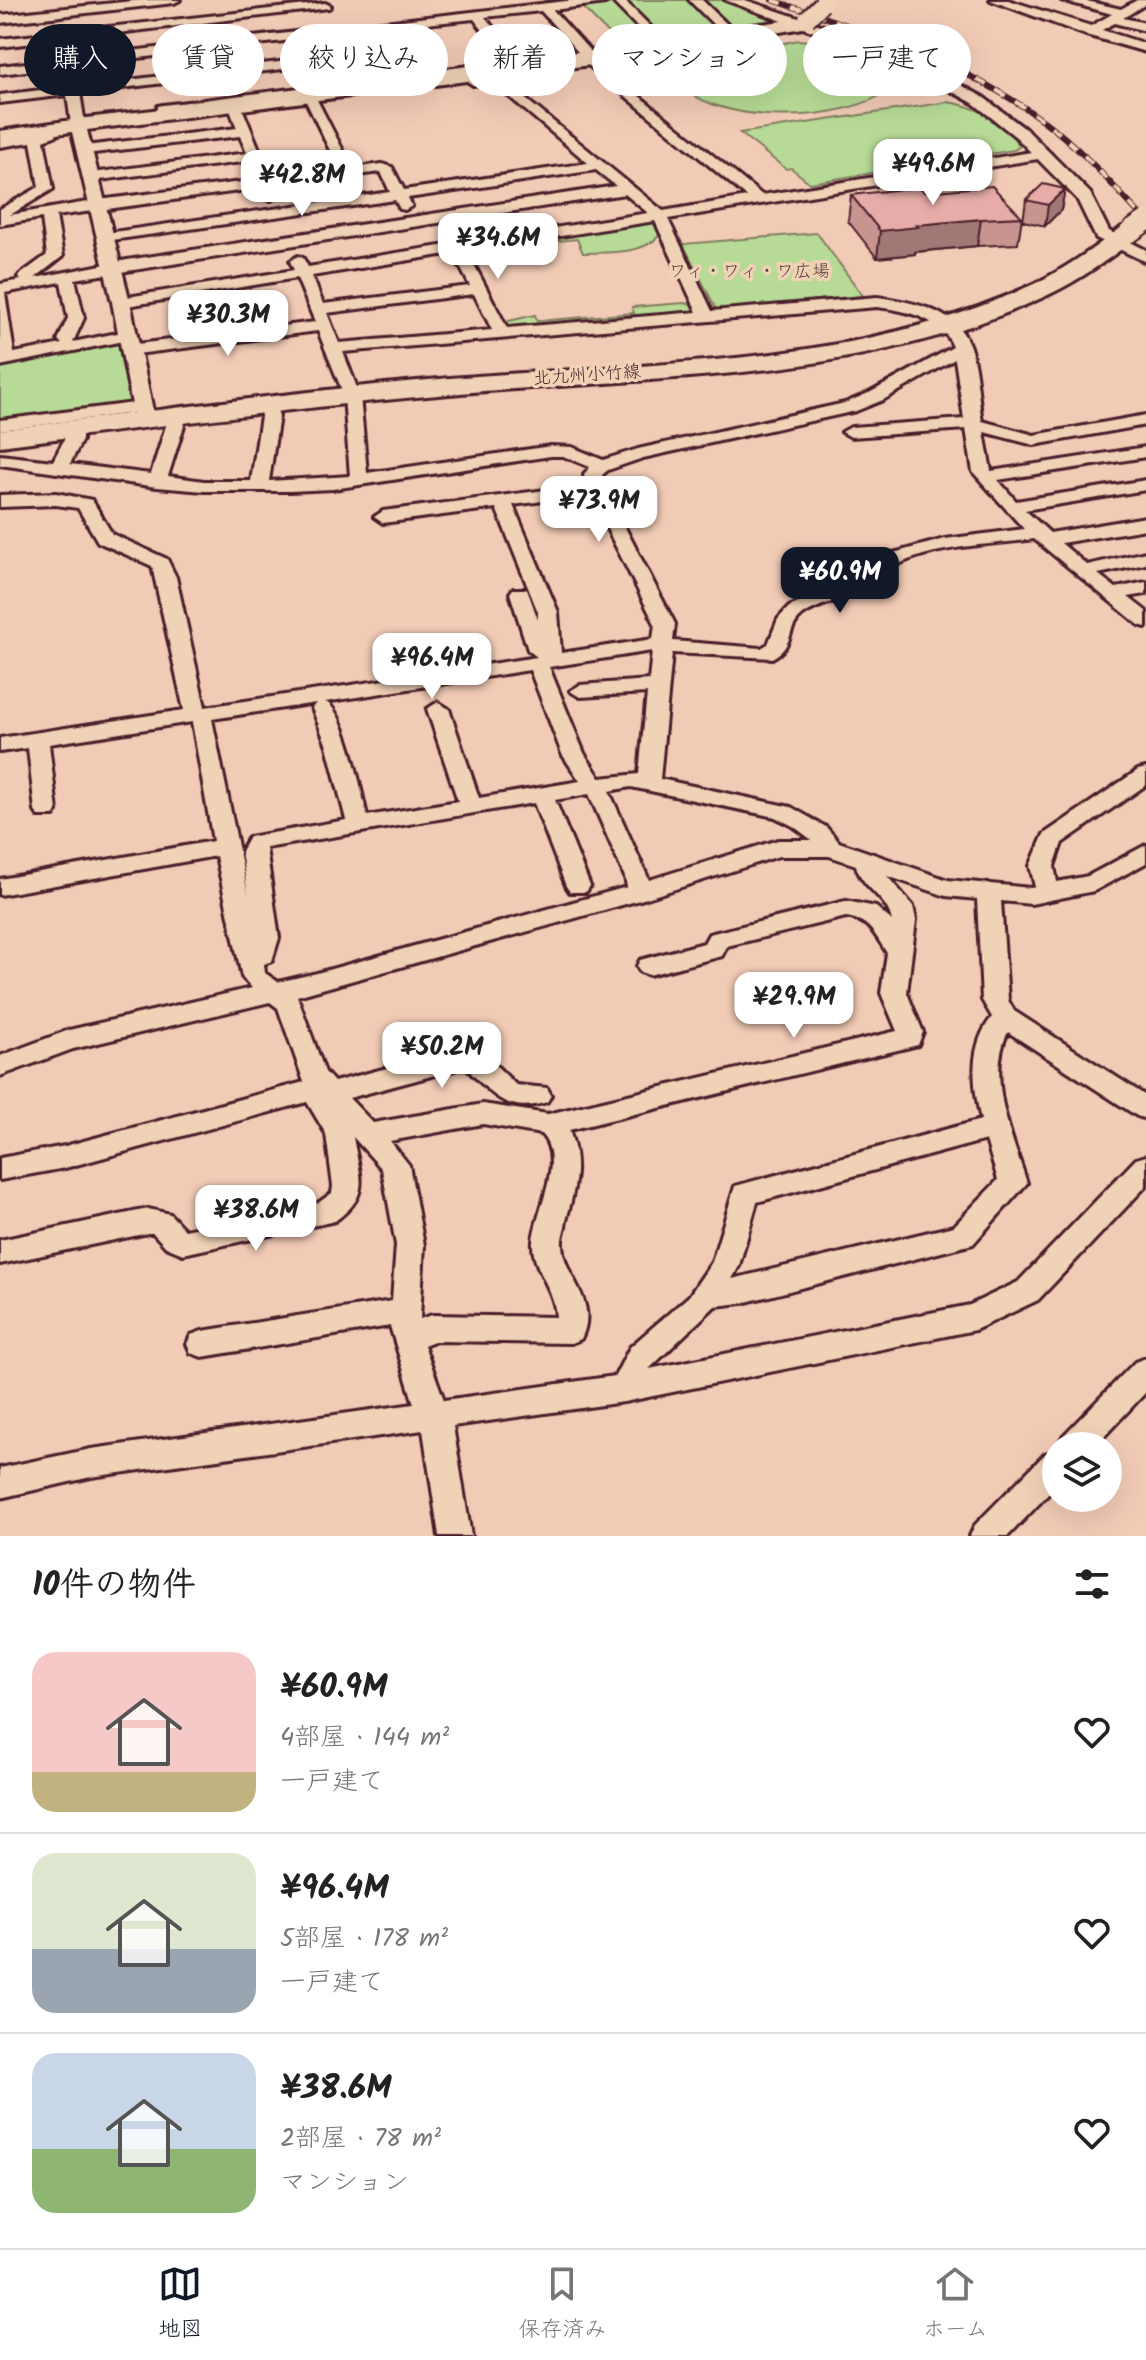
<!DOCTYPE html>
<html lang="ja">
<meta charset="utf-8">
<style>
body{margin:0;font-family:Kalam,"Klee One",sans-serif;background:#f6f6f6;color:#222;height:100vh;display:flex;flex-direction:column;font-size:30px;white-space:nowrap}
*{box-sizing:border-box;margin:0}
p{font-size:26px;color:#767676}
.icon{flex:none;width:44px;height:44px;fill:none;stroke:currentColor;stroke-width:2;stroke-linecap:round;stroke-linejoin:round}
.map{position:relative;height:1536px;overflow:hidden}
.panel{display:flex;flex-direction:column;background:#fff;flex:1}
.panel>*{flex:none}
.banner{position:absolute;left:24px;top:24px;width:1098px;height:72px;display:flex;gap:16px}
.controls{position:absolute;left:1042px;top:1432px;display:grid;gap:16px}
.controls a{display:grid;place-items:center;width:80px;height:80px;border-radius:50%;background:#fff;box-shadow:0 8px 32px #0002;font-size:40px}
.price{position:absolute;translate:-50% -68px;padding:0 18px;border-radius:16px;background:#fff;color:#222;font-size:26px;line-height:52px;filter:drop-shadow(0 2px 4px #0008)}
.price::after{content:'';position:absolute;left:50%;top:48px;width:24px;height:18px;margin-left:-12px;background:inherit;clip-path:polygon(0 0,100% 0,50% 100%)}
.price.on{background:#111827;color:#fff}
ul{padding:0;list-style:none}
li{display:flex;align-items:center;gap:24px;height:200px;padding:0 32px}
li+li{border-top:2px solid #e0e0e0}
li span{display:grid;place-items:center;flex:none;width:224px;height:160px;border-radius:24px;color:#555}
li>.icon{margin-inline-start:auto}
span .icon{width:96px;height:96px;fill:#fffc;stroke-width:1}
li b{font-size:34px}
h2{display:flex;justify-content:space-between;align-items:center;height:96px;padding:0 32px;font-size:34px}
.tag{padding:0 28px;border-radius:36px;background:#fff;box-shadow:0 8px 32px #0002;font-size:28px;line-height:72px}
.tag.on{background:#111827;color:#fff}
.tab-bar{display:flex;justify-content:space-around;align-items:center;height:112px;border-top:2px solid #e0e0e0;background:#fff;font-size:22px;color:#767676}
.tab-bar a{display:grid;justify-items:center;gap:4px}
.tab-bar .on{color:#111827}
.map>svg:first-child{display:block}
.green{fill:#b7db96;stroke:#807d60;stroke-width:2}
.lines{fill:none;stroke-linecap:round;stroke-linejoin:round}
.minor-casing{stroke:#4a1f2b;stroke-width:6}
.tertiary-casing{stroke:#4a1f2b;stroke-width:6}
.primary-casing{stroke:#4a1f2b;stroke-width:6}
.minor{fill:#f0d2b6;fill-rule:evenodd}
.tertiary{fill:#f0d2b6;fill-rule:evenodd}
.primary{fill:#f0d2b6;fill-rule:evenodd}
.rail-casing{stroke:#4a1f2b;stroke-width:6}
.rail{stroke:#f0d2b6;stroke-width:4;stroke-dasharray:11;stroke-linecap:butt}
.tertiary-bridge-casing{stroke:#4a1f2b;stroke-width:20;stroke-linecap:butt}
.primary-bridge-casing{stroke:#4a1f2b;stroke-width:24;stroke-linecap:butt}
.tertiary-bridge{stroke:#f0d2b6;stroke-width:16}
.primary-bridge{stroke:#f0d2b6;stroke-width:20}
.wall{fill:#c79490;stroke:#4a1f2b;stroke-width:2}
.shaded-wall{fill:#a27876;stroke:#4a1f2b;stroke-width:2}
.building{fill:#e7aca8;stroke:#4a1f2b;stroke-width:2}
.labels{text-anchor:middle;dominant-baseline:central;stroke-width:7;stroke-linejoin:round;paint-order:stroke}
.far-park-label{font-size:18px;fill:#5a3b3b;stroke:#f0d2b6}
.far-street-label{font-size:18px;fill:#4a1f2b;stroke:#f0d2b6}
</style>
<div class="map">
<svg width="1146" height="1536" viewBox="0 0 1146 1536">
<rect width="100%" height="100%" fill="#f2cbb6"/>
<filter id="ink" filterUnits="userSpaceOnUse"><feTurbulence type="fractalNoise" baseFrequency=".0125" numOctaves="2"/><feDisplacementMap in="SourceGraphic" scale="16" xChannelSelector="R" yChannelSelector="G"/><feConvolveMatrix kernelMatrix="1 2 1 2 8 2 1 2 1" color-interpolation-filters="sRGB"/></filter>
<g filter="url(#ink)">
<g class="green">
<polygon points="544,0 722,0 782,19 660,40 633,6 625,6 641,35 613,38 576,1 547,4"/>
<path d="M799 40 817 42 880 90 881 95C833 123 711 127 674 78L675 69 683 64Z"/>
<path d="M948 102C981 107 1000 120 1020 146L1014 150 810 183 791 168 786 169 740 133Z"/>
<path d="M648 220 654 222 659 236C642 255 606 252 583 253L577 239 495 248 496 256 472 257 467 250Z"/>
<polygon points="817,233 863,296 716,309 683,244"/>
<polygon points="684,303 694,305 699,311 513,328 506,325 509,321 535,315 537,321 634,313 632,307"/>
<polygon points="118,342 130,404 0,422 0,364"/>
</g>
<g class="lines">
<g class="minor-casing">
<g id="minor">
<polygon points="142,0 180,0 174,3 0,23 0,15"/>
<path d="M575 0H611L605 3 553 10 590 51 651 41 611 0H624L663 39 719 30 689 0H702L731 28 805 18V24L801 25 592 58 762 195 1044 150 1051 154 1044 158 668 219 712 311 877 297C908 301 954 309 968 342 977 362 978 399 982 421L1034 435 1146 415V425L1034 445 984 432 991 471 1146 447V457L998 480 1016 501 1146 480V490L1025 510 1050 533 1146 517V529L1061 543 1087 565 1146 552V564L1098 574 1116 588 1146 582V594L1128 597 1146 611V627L1139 625 1034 539C990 545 942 545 901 563 884 570 871 585 854 593 838 602 818 604 803 615 785 629 796 645 772 658L672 653 660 779 791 807 826 827 839 842 948 880 1031 888 1035 887 1030 866 1044 834 1138 770 1146 768V785L1062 843 1054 866 1057 882 1088 876 1146 845V863L1094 891 1031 904 1001 901 1008 1000 1014 1011 1146 1096V1119L1137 1116 1008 1032C985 1078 1013 1139 1027 1183L973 1244 742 1303 715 1306 649 1369 970 1305 1018 1282 1136 1159 1146 1156V1186L1038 1300 975 1330 624 1402 453 1426 471 1536H439L423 1430 91 1477 0 1498V1468L91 1449 414 1404 390 1326 202 1357 191 1353 187 1344 191 1335 202 1331 392 1301 396 1245 382 1169 353 1137C360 1178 372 1194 335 1221L183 1254 166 1247 153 1233H148L0 1264V1240L148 1209 170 1214 185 1230 318 1203 332 1193 333 1186 326 1134 307 1102 65 1168 0 1180V1158L65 1146 304 1082 278 1008 270 1002 73 1049 0 1076V1056L69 1030 252 988 242 977 216 856 0 895V879L213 841 192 722 49 744 57 811 54 816H38L35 811 28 748 0 752V738L184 710 152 566 98 542 78 508 56 505 0 507V495L56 493 92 500 112 534 167 559 176 577 205 707 537 657 528 650 510 593 513 589H527L538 620V612L496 508 383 523 374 517 383 511 585 485 584 474 590 467 563 456H551L333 489 290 491H204L157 487 0 465V455L53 461 64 440V429L73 424 82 429V440L70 464 151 474 169 416 178 411 187 416 168 476 204 481H251L261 416 259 406 268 401 274 402 279 416 269 481 350 476 344 396 346 392 341 388 318 331 129 355 121 350 129 345 315 322 297 278 121 307 115 305V299L294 270 290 261 298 256 303 258 308 267 648 213 625 194 75 279 84 318 73 342 127 331 133 333V339L0 366V284L21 280 18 277 21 274 47 255 42 218 0 225V209L39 187 31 142 0 147V139L50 131 57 135 44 140 53 189 10 215 99 200 257 180 250 161 92 181 85 177 92 173 247 153 240 136 85 154 78 150 85 146 237 128 228 105 158 112V106L163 105 434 71 405 27 0 74V66ZM541 11 578 52 519 60 485 17ZM474 19 507 61 446 69 416 25ZM586 59 587 64 747 197 663 211 495 74 467 81 473 85 492 82 588 163 404 190 392 167 382 164 352 168 314 94ZM303 95 339 169 271 178 240 103ZM596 170 616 186 127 260 35 278 63 256 56 216 261 188 266 199 271 200 278 196 274 186 381 172 390 192 100 234 98 237 105 241 395 200 400 209 405 210 412 206 408 198ZM655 221 697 312 507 328 467 251ZM453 253 470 286 323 304 312 276ZM61 282 68 318 58 340 62 344 14 353 5 293ZM474 294 492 330 339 343 327 313ZM877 307C904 310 943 318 953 347L871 392 845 403 638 449 603 460 572 447 551 446 367 473 360 396 355 392 357 388 343 352ZM955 359 964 419 851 427 842 432 851 437 966 429 973 472 1024 529 945 539 886 555 845 583 789 607 778 619 768 644 761 648 673 641 675 624 603 485 602 475 608 470 643 458 856 411 883 400ZM590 495 655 624 653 639 561 653 558 612 513 505ZM652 651 649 680 580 685 570 691 580 697 647 693 639 774 600 778 584 753 549 667ZM530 670 562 754 580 781 479 798 449 709 438 702 427 709 458 801 367 816C362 794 345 708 325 702ZM316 703 312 708 327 746 346 820 249 837 241 851 248 895 212 719ZM631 787 775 817 793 826 812 840H778L649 880 609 791ZM589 794 625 877 627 887 317 973 278 982 265 973 264 964 272 961 279 938 266 848 534 803 566 886 570 892H586L590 886 555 800ZM779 856H829L856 865C861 888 888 897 892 921L876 907 846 901 709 934 704 943 640 960 637 966 640 972 649 975 722 956 727 946 846 917C870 920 875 935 887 953L881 993 897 1031 548 1114 483 1104 373 1123 349 1098 465 1067C492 1093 506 1115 547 1102L551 1095 547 1088 516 1085 479 1049 470 1046 334 1082 325 1072 297 996 647 898ZM887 876 946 896 977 899 982 1000 992 1017C968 1047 973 1085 981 1120L735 1186 712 1262 689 1296 630 1347 615 1376 444 1400 424 1345 434 1341 571 1343 581 1339C600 1301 564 1278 562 1245 561 1238 565 1229 566 1221 575 1186 582 1166 569 1130L918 1045 923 1032 907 993 916 920 913 906ZM483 1124 541 1134C566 1160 536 1211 533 1241 531 1268 555 1288 556 1317L432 1315 420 1319 424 1245 409 1165 390 1141ZM986 1140 998 1180 954 1226 732 1279 739 1266 757 1202Z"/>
<polygon points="990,0 1008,0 1091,26 1112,14 1061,0 1082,0 1121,9 1137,0 1146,0 1146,4 1123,18 1146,23 1146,31 1114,23 1102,30 1146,44 1146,52 1086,35"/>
<polygon points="325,3 331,6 329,8 0,47 0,39"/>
<polygon points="355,53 359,54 359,60 80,93 85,124 78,128 71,124 67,95 0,103 0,95 66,87 65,79 71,75 75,76 78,86"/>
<polygon points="142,402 151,407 148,411 0,430 0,420"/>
<polygon points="1146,1358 1146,1392 1095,1446 1058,1446 1063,1436 1135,1362"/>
<polygon points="1056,1450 1056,1486 1008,1536 970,1536 975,1525 1045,1454"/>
</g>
</g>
<g class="tertiary-casing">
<polygon id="tertiary" points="725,0 745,0 799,18 812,16 812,22 862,39 937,72 983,97 1028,131 1090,193 1109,231 1146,250 1146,262 1096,238 1077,199 1016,137 973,103 927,78 852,45 803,28 591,65 87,130 130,302 155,420 145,426 135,420 112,302 72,132 0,141 0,131 78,119 591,57 788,23"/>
</g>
<g class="primary-casing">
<path id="primary" d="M1130 225 1138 227 1141 232 1138 237C1111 257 1083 278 1052 293 865 383 652 376 449 394 299 407 150 427 0 446V430C150 411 299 391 450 378 646 362 854 369 1036 283 1067 268 1095 247 1122 227Z"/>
</g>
<use href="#minor" class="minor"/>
<use href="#tertiary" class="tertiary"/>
<use href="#primary" class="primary"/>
<g class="rail-casing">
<path id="rail" d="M772 0C867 31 964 62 1045 122 1083 150 1114 187 1146 221"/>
</g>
<use href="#rail" class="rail"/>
<g class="tertiary-bridge-casing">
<polyline id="tertiary-bridge" points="807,19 822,4"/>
</g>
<g class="primary-bridge-casing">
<polyline id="primary-bridge" points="1130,232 1146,221"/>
</g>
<use href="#tertiary-bridge" class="tertiary-bridge"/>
<use href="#primary-bridge" class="primary-bridge"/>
</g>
<g class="wall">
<polygon points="1065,189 1061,210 1045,226 1023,221 1026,200"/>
<polygon points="924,192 1022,217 1018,244 977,246 915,252 915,254 877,258 848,221 851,195"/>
</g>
<g class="shaded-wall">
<polygon points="1065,189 1061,210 1045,226 1048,205"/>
<polygon points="981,219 977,246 915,252 915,254 877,258 880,231 916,225"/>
</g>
<g class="building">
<polygon points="1043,184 1065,189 1048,205 1026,200"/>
<polygon points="992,186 1022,217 981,219 916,225 918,227 880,231 851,195 920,187 924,192"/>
</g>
</g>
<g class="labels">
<g class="far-park-label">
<text x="749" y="272">ワィ・ワィ・ワ広場</text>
</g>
<g class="far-street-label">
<text transform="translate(587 376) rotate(-4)">北九州小竹線</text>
</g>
</g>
</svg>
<div class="controls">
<a><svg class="icon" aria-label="layers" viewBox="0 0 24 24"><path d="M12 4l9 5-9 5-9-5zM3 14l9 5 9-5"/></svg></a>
</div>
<b class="price" style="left:933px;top:207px">¥49.6M</b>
<b class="price" style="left:302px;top:218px">¥42.8M</b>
<b class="price" style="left:498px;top:281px">¥34.6M</b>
<b class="price" style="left:228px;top:358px">¥30.3M</b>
<b class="price" style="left:599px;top:544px">¥73.9M</b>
<b class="price on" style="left:840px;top:615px">¥60.9M</b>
<b class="price" style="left:432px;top:701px">¥96.4M</b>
<b class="price" style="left:794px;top:1040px">¥29.9M</b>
<b class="price" style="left:442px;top:1090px">¥50.2M</b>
<b class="price" style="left:256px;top:1253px">¥38.6M</b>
<div class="banner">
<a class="tag on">購入</a>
<a class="tag">賃貸</a>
<a class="tag">絞り込み</a>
<a class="tag">新着</a>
<a class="tag">マンション</a>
<a class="tag">一戸建て</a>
</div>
</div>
<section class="panel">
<h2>10件の物件<svg class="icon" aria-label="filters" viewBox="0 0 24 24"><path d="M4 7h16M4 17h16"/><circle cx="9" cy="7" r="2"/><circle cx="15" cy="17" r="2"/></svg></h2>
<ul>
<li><span style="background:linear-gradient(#f6c9c9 75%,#c2b280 0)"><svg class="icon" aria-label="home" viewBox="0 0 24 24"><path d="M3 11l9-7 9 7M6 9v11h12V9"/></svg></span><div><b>¥60.9M</b><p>4部屋 · 144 m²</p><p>一戸建て</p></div><svg class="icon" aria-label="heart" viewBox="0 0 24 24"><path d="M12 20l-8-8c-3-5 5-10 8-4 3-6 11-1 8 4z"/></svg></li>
<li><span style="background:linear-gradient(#dfe7d0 60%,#9aa5b1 0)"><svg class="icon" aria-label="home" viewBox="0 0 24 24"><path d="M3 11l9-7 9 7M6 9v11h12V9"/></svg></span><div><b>¥96.4M</b><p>5部屋 · 178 m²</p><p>一戸建て</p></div><svg class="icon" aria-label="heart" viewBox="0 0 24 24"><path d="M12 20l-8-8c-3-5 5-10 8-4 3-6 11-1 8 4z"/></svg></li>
<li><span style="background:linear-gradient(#c9d6e8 60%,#8fb573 0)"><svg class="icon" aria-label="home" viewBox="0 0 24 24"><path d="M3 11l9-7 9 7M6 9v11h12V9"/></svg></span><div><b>¥38.6M</b><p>2部屋 · 78 m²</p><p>マンション</p></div><svg class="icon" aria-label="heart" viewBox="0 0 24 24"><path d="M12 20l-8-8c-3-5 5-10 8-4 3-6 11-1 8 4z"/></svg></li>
</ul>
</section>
<nav class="tab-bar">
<a class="on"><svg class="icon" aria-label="map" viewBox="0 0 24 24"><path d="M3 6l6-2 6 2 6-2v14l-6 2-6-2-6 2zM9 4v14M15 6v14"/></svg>地図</a>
<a><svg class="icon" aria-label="saved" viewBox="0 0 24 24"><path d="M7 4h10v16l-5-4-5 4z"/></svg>保存済み</a>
<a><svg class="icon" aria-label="home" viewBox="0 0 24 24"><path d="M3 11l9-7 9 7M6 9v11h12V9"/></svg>ホーム</a>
</nav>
